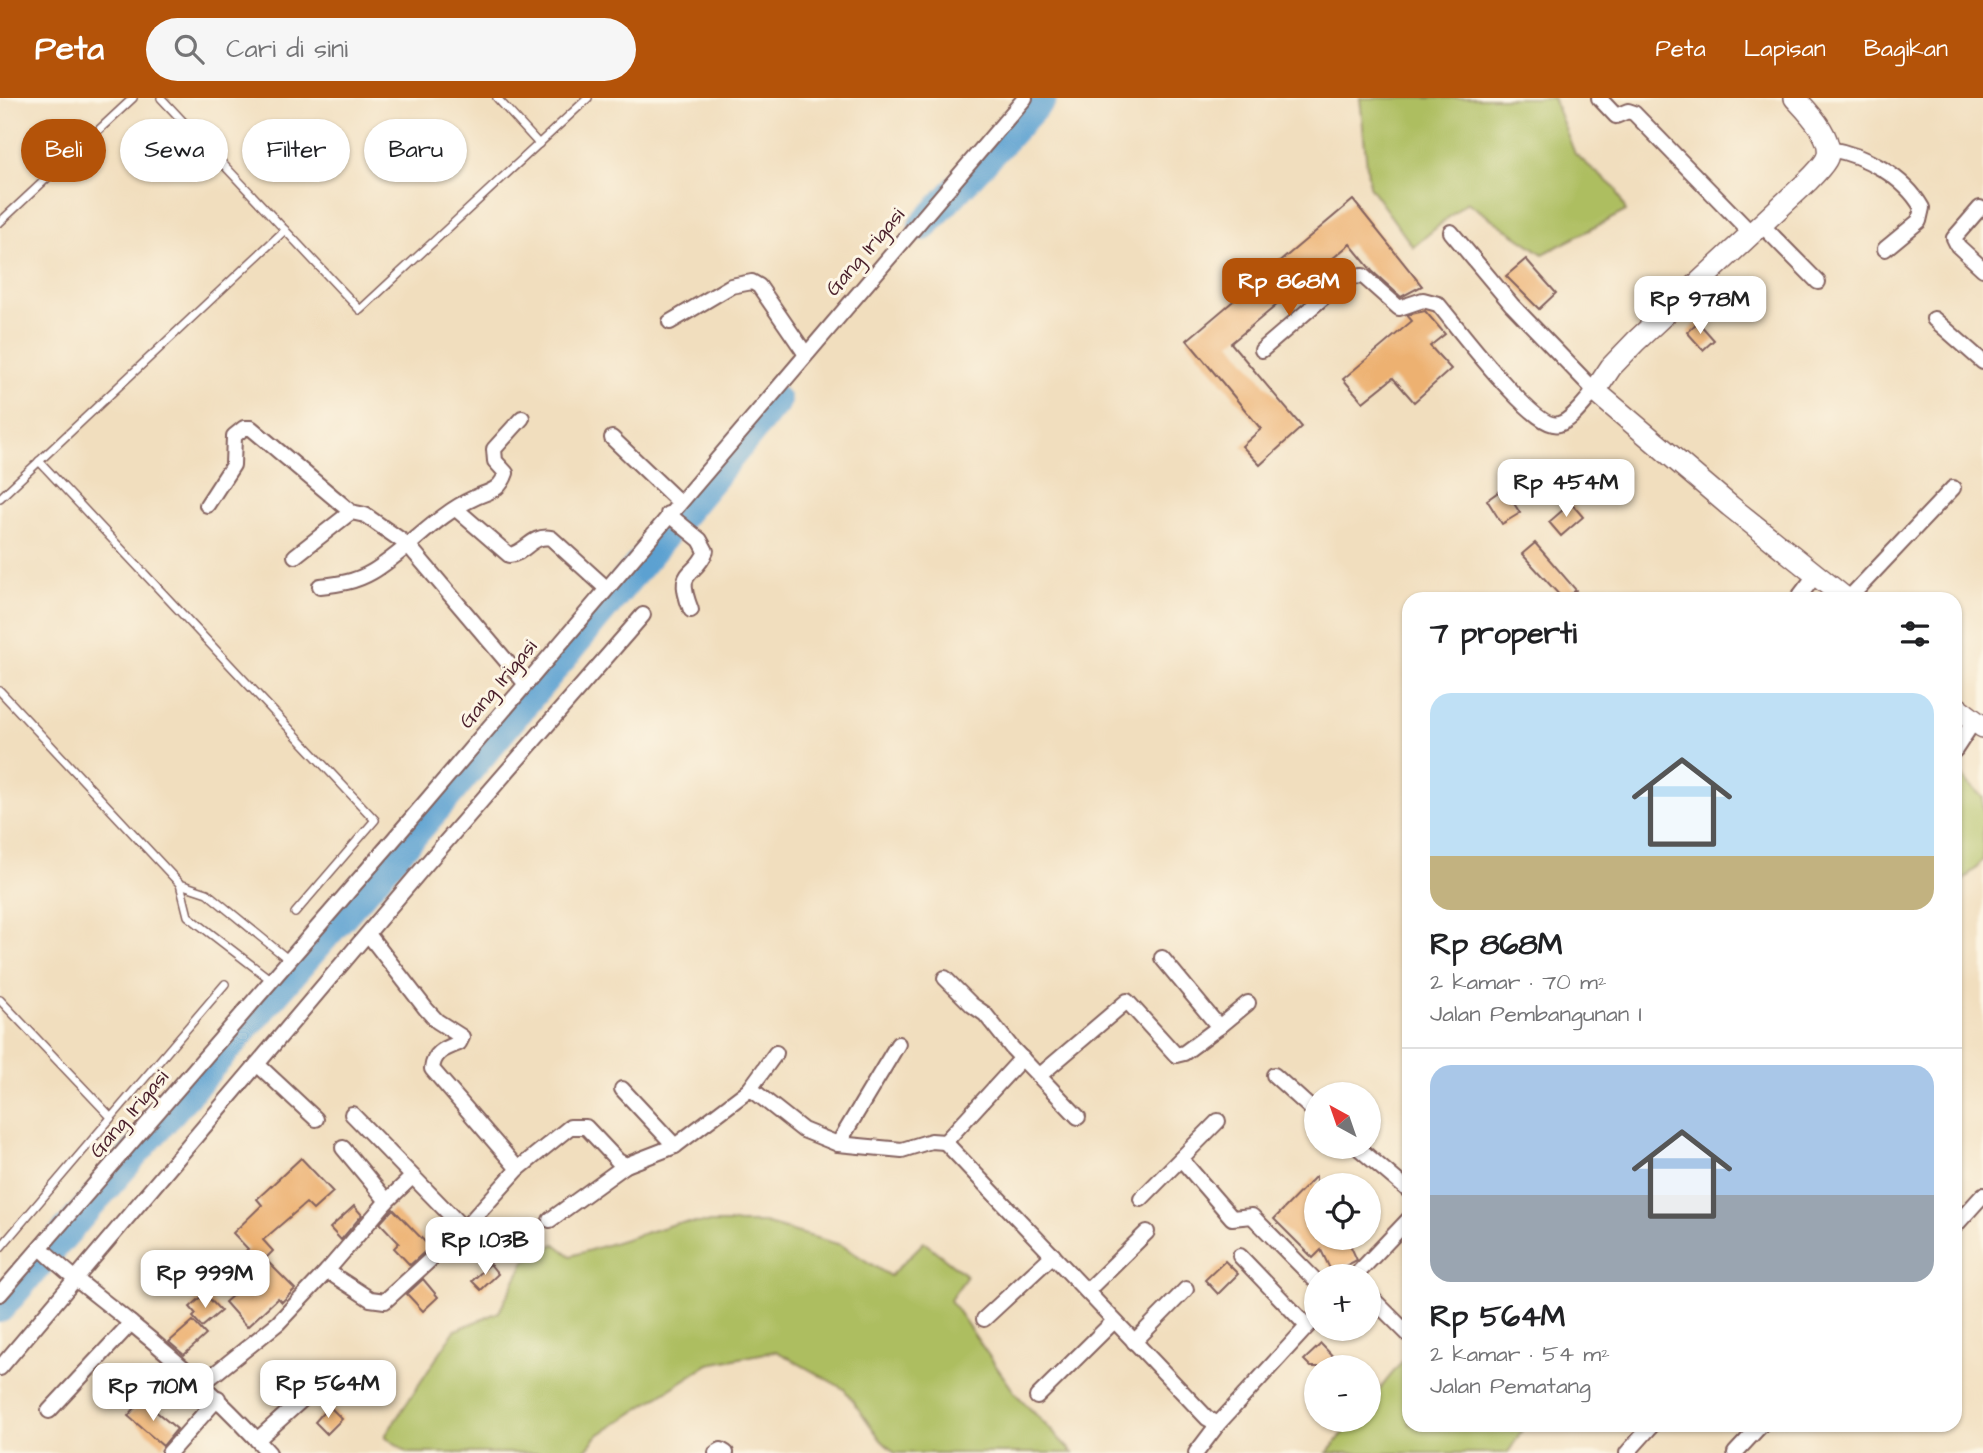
<!DOCTYPE html>
<html lang="id">
<meta charset="utf-8">
<style>
body{margin:0;font-family:"Architects Daughter",sans-serif;background:#f6f6f6;color:#202124;height:100vh;display:flex;flex-direction:column;font-size:26px;white-space:nowrap}
*{box-sizing:border-box;margin:0}
p{font-size:23px;color:#757577}
.icon{flex:none;width:38px;height:38px;fill:none;stroke:currentColor;stroke-width:2;stroke-linecap:round;stroke-linejoin:round}
.map{position:relative;flex:1;overflow:hidden}
.side{position:absolute;left:1402px;top:494px;width:560px;height:840px;display:flex;flex-direction:column;background:#fff;border-radius:21px;box-shadow:0 2px 5px #0004}
.side>*{flex:none}
.top-card{position:absolute;left:21px;top:21px;width:665px;height:63px;display:flex;gap:14px}
.needle{width:46px;rotate:320deg}
.buttons{position:absolute;left:1304px;top:984px;display:grid;gap:14px}
.buttons a{display:grid;place-items:center;width:77px;height:77px;border-radius:50%;background:#fff;box-shadow:0 2px 5px #0004;font-size:35px}
.price{position:absolute;translate:-50% -60px;padding:0 16px;border-radius:14px;background:#fff;color:#222;font-size:23px;line-height:46px;filter:drop-shadow(0 2px 4px #0008)}
.price::after{content:'';position:absolute;left:50%;top:42px;width:21px;height:16px;margin-left:-10px;background:inherit;clip-path:polygon(0 0,100% 0,50% 100%)}
.price.on{background:#b45309;color:#fff}
ul{padding:0;list-style:none}
li{display:grid;align-content:center;gap:14px;height:371px;padding:0 28px}
li+li{border-top:2px solid #e0e0e0}
li span{display:grid;place-items:center;height:217px;border-radius:21px;color:#555}
li>.icon{margin-inline-start:auto}
span .icon{width:126px;height:126px;fill:#fffc;stroke-width:1}
li b{font-size:30px}
h2{display:flex;justify-content:space-between;align-items:center;height:84px;padding:0 28px;font-size:30px}
.chip{padding:0 24px;border-radius:32px;background:#fff;box-shadow:0 2px 5px #0004;font-size:24px;line-height:63px}
.chip.on{background:#b45309;color:#fff}
header{display:flex;align-items:center;gap:42px;box-sizing:border-box;height:98px;padding:0 35px;background:#b45309;color:#fff}
header strong{font-size:33px}
nav{display:flex;gap:38px;margin-inline-start:auto;font-size:24px}
.search{width:490px;height:63px;background:#f6f6f6;display:flex;align-items:center;gap:18px;box-sizing:border-box;padding:0 24px;border-radius:38px;color:#757577;font-size:26px}
.map>svg:first-child{display:block}
.green{fill:#adbe61;stroke:#7c6e46;stroke-width:2}
.lines{fill:none;stroke-linecap:round;stroke-linejoin:round}
.river{stroke:#5ca1d1;stroke-width:30}
.building{fill:#edb171}
.lane-casing{stroke:#84625e;stroke-width:10}
.street-casing{stroke:#84625e;stroke-width:18}
.secondary-casing{stroke:#84625e;stroke-width:24}
.lane{stroke:#fff;stroke-width:7}
.street{stroke:#fff;stroke-width:14}
.secondary{stroke:#fff;stroke-width:21}
.labels{text-anchor:middle;dominant-baseline:central;stroke-width:6;stroke-linejoin:round;paint-order:stroke}
.street-label{font-size:21px;fill:#4a1f2b;stroke:#fcf5e5}
</style>
<header>
<strong>Peta</strong>
<div class="search"><svg class="icon" aria-label="search" viewBox="0 0 24 24"><circle cx="10" cy="10" r="6"/><path d="M15 15l6 6"/></svg>Cari di sini</div>
<nav><a>Peta</a><a>Lapisan</a><a>Bagikan</a></nav>
</header>
<div class="map">
<svg width="1983" height="1355" viewBox="0 0 1983 1355">
<rect width="100%" height="100%" fill="#fcf5e5"/>
<filter id="ink" filterUnits="userSpaceOnUse"><feTurbulence type="fractalNoise" baseFrequency=".0143" numOctaves="2"/><feDisplacementMap in="SourceGraphic" scale="14" xChannelSelector="R" yChannelSelector="G"/><feConvolveMatrix kernelMatrix="1 2 1 2 8 2 1 2 1" color-interpolation-filters="sRGB"/></filter>
<filter id="wash" filterUnits="userSpaceOnUse"><feTurbulence type="fractalNoise" baseFrequency=".00686" numOctaves="4" result="noise"/><feDisplacementMap in="SourceGraphic" scale="28" xChannelSelector="R" yChannelSelector="G"/><feGaussianBlur stdDeviation="1.57" result="paint"/><feColorMatrix in="noise" values="0 0 0 0 0 0 0 0 0 0 0 0 0 0 0 0 0 1.4 0 .05"/><feComposite in="paint" operator="in"/></filter>
<g filter="url(#wash)">
<rect width="100%" height="100%" fill="#f1debe"/>
<g class="green">
<polygon points="1360,0 1553,0 1575,56 1616,91 1626,113 1543,156 1467,104 1413,149 1369,88"/>
<polygon points="1958,674 1983,700 1983,762 1955,791 1955,676"/>
<polygon points="677,1125 764,1125 841,1147 890,1178 924,1144 967,1178 950,1202 1015,1295 1073,1355 895,1355 881,1342 844,1291 776,1253 709,1266 597,1338 583,1355 408,1355 385,1338 455,1232 499,1214 525,1163 555,1146 571,1158"/>
<polygon points="1409,1255 1409,1326 1525,1327 1508,1355 1327,1355 1355,1321 1368,1321 1369,1304"/>
</g>
<g class="lines">
<g class="river">
<polyline points="923,128 1042,0"/>
<polyline points="0,1210 447,698 776,303"/>
</g>
</g>
<g id="blocks">
<g class="building">
<polygon points="1353,102 1422,188 1401,199 1372,173 1350,146 1231,245 1302,329 1260,367 1242,348 1261,331 1187,242"/>
<polygon points="1526,161 1556,195 1539,211 1506,178"/>
<polygon points="1425,213 1445,236 1430,248 1451,271 1414,304 1393,280 1363,304 1343,281 1412,223 1407,217"/>
<polygon points="1698,224 1714,242 1703,252 1687,234"/>
<polygon points="1557,372 1568,383 1551,394 1543,386"/>
<polygon points="1504,390 1520,415 1502,426 1487,402"/>
<polygon points="1571,405 1583,419 1561,438 1549,424"/>
<polygon points="1535,445 1576,492 1566,500 1562,500 1522,456"/>
<polygon points="301,1060 333,1094 313,1112 306,1105 263,1142 273,1153 265,1161 295,1191 282,1204 278,1200 247,1229 225,1204 240,1191 223,1173 248,1151 233,1135 262,1107 257,1101"/>
<polygon points="1316,1078 1316,1112 1309,1119 1316,1126 1316,1139 1333,1139 1336,1145 1347,1140 1357,1162 1332,1175 1321,1152 1313,1160 1274,1121"/>
<polygon points="354,1108 362,1117 341,1142 330,1130"/>
<polygon points="393,1111 430,1149 410,1167 394,1150 399,1145 380,1125"/>
<polygon points="1225,1163 1238,1176 1218,1196 1205,1182"/>
<polygon points="490,1166 498,1176 481,1192 472,1183"/>
<polygon points="423,1181 438,1199 423,1213 407,1196"/>
<polygon points="205,1196 221,1213 202,1229 193,1219 196,1216 190,1209"/>
<polygon points="193,1223 206,1237 184,1257 169,1244"/>
<polygon points="1321,1246 1343,1269 1311,1269 1304,1262"/>
<polygon points="291,1278 302,1289 284,1305 273,1293"/>
<polygon points="142,1302 177,1331 163,1348 128,1318"/>
<polygon points="329,1308 342,1321 327,1336 315,1324"/>
</g>
</g>
</g>
<g filter="url(#ink)">
<use href="#blocks" fill-opacity="0" stroke="#84625e" stroke-width="2"/>
<g class="lines">
<g class="lane-casing">
<g id="lane">
<polyline points="161,0 360,212 588,0"/>
<polyline points="497,0 539,46"/>
<polyline points="0,124 133,0"/>
<polyline points="39,363 375,722 295,815"/>
<polyline points="0,400 285,132"/>
<polyline points="0,593 180,786 188,818 271,882"/>
<polyline points="180,786 207,795 289,862"/>
<polyline points="0,902 111,1019"/>
<polyline points="0,1150 225,886"/>
</g>
</g>
<g class="street-casing">
<g id="street">
<polyline points="1599,0 1616,18 1628,13 1634,15 1751,135"/>
<path d="M1830 51C1864 57 1904 78 1922 110L1919 123 1885 151"/>
<polyline points="1980,110 1954,140 1958,148 1983,171"/>
<polyline points="1761,126 1818,184"/>
<polyline points="1934,221 1983,264"/>
<polyline points="670,224 731,188 752,184 759,188 805,255"/>
<path d="M1262 252 1340 185 1350 179 1363 178 1399 210 1423 202 1438 206C1456 227 1535 334 1559 326 1573 322 1585 303 1595 293L1512 207 1451 134"/>
<polyline points="612,340 679,404"/>
<polyline points="207,407 233,367 234,338 244,330 251,330 351,414 365,417 408,447 525,585"/>
<path d="M456 411 509 457C525 456 532 436 551 440L606 490"/>
<path d="M668 416 700 442 706 453C695 481 674 469 691 512"/>
<polyline points="295,458 351,414"/>
<path d="M320 488C339 486 355 484 372 474 407 453 436 417 474 400 489 393 500 393 506 375L495 363 494 351 522 320"/>
<polyline points="1798,500 1817,475"/>
<polyline points="1849,500 1953,390"/>
<polyline points="1955,652 1974,623"/>
<path d="M368 836 426 911 437 923 462 939 459 945C444 951 434 954 432 971L518 1071"/>
<polyline points="945,880 972,907 985,916 1012,950 1078,1019"/>
<polyline points="1219,929 1248,905"/>
<polyline points="257,966 316,1021"/>
<polyline points="1274,977 1316,1015"/>
<polyline points="1039,978 1127,903 1176,957 1184,955 1219,929 1162,860"/>
<polyline points="622,991 675,1048"/>
<polyline points="749,992 776,955"/>
<polyline points="352,1016 464,1131"/>
<polyline points="945,1044 1207,1320 1218,1326"/>
<polyline points="945,1044 1022,960"/>
<polyline points="838,1046 898,946"/>
<polyline points="1356,1048 1409,1093"/>
<polyline points="343,1050 387,1103"/>
<polyline points="1181,1061 1232,1120 1252,1118 1316,1183"/>
<polyline points="1141,1101 1218,1023"/>
<polyline points="550,1122 626,1067"/>
<polyline points="1955,1128 1983,1097"/>
<path d="M41 1150C69 1178 101 1200 132 1226 181 1266 227 1308 269 1355"/>
<polyline points="1240,1158 1307,1228"/>
<polyline points="327,1173 387,1103 412,1079"/>
<polyline points="1355,1178 1409,1121"/>
<polyline points="1087,1193 1147,1134"/>
<polyline points="0,1196 394,741 1025,0"/>
<polyline points="1368,1196 1409,1237"/>
<polyline points="984,1221 1053,1157"/>
<polyline points="1134,1244 1186,1191"/>
<polyline points="0,1270 423,770 643,517"/>
<polyline points="202,1286 278,1225 327,1173 370,1201 385,1203 464,1131 518,1071 570,1029 586,1029 618,1063 626,1067 675,1048 749,992 755,994 803,1032 838,1046 902,1052 931,1043 945,1044"/>
<polyline points="1037,1299 1114,1223"/>
<polyline points="49,1313 131,1225"/>
<polyline points="257,1342 314,1291"/>
<polyline points="169,1355 218,1300"/>
<polyline points="716,1355 721,1352 726,1355"/>
<polyline points="1196,1355 1218,1326 1316,1219"/>
<polyline points="1627,1355 1653,1326"/>
<polyline points="1735,1355 1762,1326"/>
</g>
</g>
<g class="secondary-casing">
<g id="secondary">
<path d="M1795 0C1807 13 1837 42 1826 62 1822 69 1814 77 1808 83L1636 243 1611 269 1595 293 1730 408 1845 500"/>
<polyline points="1955,608 1983,629"/>
</g>
</g>
<use href="#lane" class="lane"/>
<use href="#street" class="street"/>
<use href="#secondary" class="secondary"/>
</g>
</g>
<g class="labels">
<g class="street-label">
<text transform="translate(865 154) rotate(-49)">Gang Irigasi</text>
<text transform="translate(498 586) rotate(-50)">Gang Irigasi</text>
<text transform="translate(129 1016) rotate(-49)">Gang Irigasi</text>
</g>
</g>
</svg>
<div class="buttons">
<a><svg class="needle" viewBox="-14 -14 28 28"><path d="M0-13l5 13h-10z" fill="#e53935"/><path d="M0 13l5-13h-10z" fill="#757577"/></svg></a>
<a><svg class="icon" aria-label="locate" viewBox="0 0 24 24"><circle cx="12" cy="12" r="6"/><path d="M12 2v4M12 18v4M2 12h4M18 12h4"/></svg></a>
<a>+</a>
<a>−</a>
</div>
<b class="price on" style="left:1289px;top:220px">Rp 868M</b>
<b class="price" style="left:1700px;top:238px">Rp 978M</b>
<b class="price" style="left:1566px;top:421px">Rp 454M</b>
<b class="price" style="left:485px;top:1179px">Rp 1.03B</b>
<b class="price" style="left:205px;top:1212px">Rp 999M</b>
<b class="price" style="left:328px;top:1322px">Rp 564M</b>
<b class="price" style="left:153px;top:1325px">Rp 710M</b>
<div class="top-card">
<a class="chip on">Beli</a>
<a class="chip">Sewa</a>
<a class="chip">Filter</a>
<a class="chip">Baru</a>
</div>
<section class="side">
<h2>7 properti<svg class="icon" aria-label="filters" viewBox="0 0 24 24"><path d="M4 7h16M4 17h16"/><circle cx="9" cy="7" r="2"/><circle cx="15" cy="17" r="2"/></svg></h2>
<ul>
<li><span style="background:linear-gradient(#bfe0f5 75%,#c2b280 0)"><svg class="icon" aria-label="home" viewBox="0 0 24 24"><path d="M3 11l9-7 9 7M6 9v11h12V9"/></svg></span><div><b>Rp 868M</b><p>2 kamar · 70 m²</p><p>Jalan Pembangunan I</p></div></li>
<li><span style="background:linear-gradient(#a9c7e8 60%,#9aa5b1 0)"><svg class="icon" aria-label="home" viewBox="0 0 24 24"><path d="M3 11l9-7 9 7M6 9v11h12V9"/></svg></span><div><b>Rp 564M</b><p>2 kamar · 54 m²</p><p>Jalan Pematang</p></div></li>
</ul>
</section>
</div>
